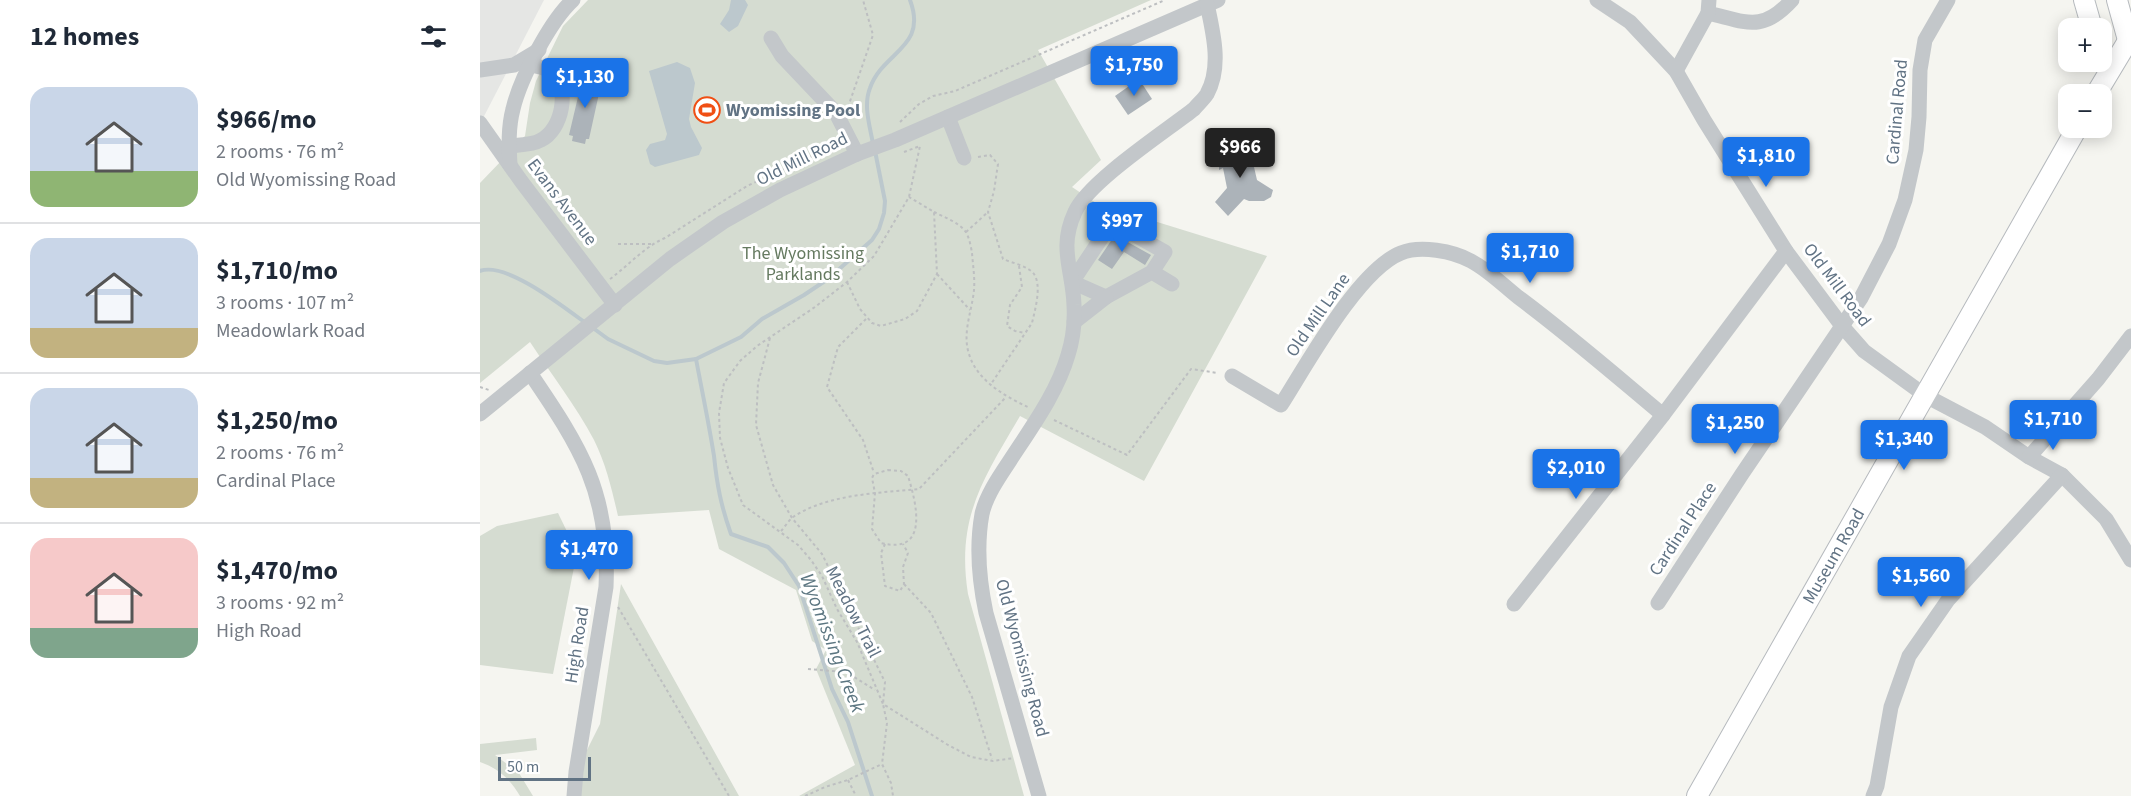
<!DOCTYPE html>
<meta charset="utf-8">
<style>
body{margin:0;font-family:"Source Sans 3",sans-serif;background:#f2f2f3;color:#1f2937;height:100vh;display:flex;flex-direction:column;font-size:22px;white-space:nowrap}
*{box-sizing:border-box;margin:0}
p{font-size:20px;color:#747a83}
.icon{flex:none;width:33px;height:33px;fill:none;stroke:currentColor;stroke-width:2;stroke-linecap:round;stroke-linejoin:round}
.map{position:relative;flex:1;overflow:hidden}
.sheet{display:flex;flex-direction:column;background:#fff;width:480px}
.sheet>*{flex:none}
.tools{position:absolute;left:1578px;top:18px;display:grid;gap:12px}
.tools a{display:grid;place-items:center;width:54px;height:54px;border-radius:12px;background:#fff;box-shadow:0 3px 15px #0003;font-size:30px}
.scale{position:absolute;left:18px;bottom:15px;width:93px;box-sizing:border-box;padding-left:6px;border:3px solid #617384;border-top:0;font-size:16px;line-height:21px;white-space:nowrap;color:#617384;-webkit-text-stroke:4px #fff;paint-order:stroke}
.price{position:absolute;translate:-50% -51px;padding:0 14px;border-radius:6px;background:#1a73e8;color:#fff;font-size:20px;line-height:39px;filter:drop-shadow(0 2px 3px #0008)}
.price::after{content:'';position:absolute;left:50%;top:36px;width:18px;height:14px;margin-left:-9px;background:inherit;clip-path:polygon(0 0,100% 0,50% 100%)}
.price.active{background:#222;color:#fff}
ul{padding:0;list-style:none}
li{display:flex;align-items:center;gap:18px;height:150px;padding:0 30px}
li+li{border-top:2px solid #e0e1e3}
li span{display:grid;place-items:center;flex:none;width:168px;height:120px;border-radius:18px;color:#555}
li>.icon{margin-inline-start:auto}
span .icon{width:72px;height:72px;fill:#fffc;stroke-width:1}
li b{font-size:26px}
h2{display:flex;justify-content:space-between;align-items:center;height:72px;padding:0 30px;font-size:26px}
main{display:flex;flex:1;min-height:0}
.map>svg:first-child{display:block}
.built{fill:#e5e6e4}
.green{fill:#d5dcd1}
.water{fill:#bcc8cd}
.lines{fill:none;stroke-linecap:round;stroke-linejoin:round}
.stream{stroke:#bcc8cd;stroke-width:4}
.building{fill:#acb3b9}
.major-casing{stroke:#b6babe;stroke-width:22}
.path{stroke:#bdbfc1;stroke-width:2;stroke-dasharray:3 3;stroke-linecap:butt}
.minor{stroke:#c3c7ca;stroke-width:15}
.major{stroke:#fff;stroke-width:20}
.labels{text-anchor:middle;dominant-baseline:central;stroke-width:6;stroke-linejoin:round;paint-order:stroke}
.poi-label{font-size:18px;font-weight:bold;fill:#617384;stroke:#fff;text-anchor:start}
.street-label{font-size:18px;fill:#617384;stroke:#fff}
.park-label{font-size:18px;fill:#657a60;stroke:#fff}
.water-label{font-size:20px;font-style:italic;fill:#5c7681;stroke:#fff}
</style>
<main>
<section class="sheet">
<h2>12 homes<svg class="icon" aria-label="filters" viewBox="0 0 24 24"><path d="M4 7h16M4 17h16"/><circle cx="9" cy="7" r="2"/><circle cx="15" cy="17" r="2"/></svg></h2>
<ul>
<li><span style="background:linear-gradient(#c9d6e8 70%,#8fb573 0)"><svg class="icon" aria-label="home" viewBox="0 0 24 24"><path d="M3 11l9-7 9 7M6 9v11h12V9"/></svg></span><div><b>$966/mo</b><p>2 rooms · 76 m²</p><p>Old Wyomissing Road</p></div></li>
<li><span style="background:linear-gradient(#c9d6e8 75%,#c2b280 0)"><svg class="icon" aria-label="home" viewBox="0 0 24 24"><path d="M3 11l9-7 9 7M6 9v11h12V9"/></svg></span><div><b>$1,710/mo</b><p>3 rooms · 107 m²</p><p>Meadowlark Road</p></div></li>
<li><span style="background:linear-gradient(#c9d6e8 75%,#c2b280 0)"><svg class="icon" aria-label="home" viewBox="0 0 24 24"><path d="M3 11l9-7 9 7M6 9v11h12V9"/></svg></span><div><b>$1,250/mo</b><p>2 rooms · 76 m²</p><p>Cardinal Place</p></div></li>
<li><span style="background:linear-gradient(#f6c9c9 75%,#7fa58c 0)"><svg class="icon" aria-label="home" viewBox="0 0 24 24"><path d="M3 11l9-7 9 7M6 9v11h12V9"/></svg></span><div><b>$1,470/mo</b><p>3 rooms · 92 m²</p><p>High Road</p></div></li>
</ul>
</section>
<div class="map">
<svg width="1651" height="796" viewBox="0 0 1651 796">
<rect width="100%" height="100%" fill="#f5f5f0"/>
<polygon class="built" points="0,0 64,0 0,124"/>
<g class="green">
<path d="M108 0H671L558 50 621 160 592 187 616 203 787 256 664 481 540 416C503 479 476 518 488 594L544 796H319L375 765 336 669 346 650 332 641 316 590 239 549 229 510 138 516C132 490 126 464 114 440 96 406 71 374 50 342L0 383V183L45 136 50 103 56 81 83 26Z"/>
<polygon points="78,513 97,552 73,674 0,665 0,536 17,526"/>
<polygon points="141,584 259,796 94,796 96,772 120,724"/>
<path d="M56 738 57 750 15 755 39 773 53 796H40C31 780 18 768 0 762V744Z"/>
</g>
<g class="water">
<polygon points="251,0 265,0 268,5 258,26 249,32 240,24 249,10"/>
<polygon points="197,62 210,68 215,83 209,119 211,127 222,148 219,155 175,167 170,164 166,150 170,144 185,140 187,134 169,71"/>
</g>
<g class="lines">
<g class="stream">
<path d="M393 144C390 126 383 106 390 88 403 51 448 48 430 0"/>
<path d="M0 271C26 261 85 308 107 324"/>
<polyline points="113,328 128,339 174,361 187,363 216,359 261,337 282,319 324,295 348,279 392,240 399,229 404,213 405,201 395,151"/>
<path d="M216 359C222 391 229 424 234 456 237 485 241 506 251 534L288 547 304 563 319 586 352 689 368 722 392 796"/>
</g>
</g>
<g class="building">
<polygon points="108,72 120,75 117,88 120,89 109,139 106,139 105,144 92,141 93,136 89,135 102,80 106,81"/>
<polygon points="659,79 672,99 648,115 635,96"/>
<polygon points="773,147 774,167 777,180 793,190 791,197 784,201 769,201 764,199 748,216 735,202 747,188 743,168 739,170 739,149"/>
<polygon points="635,235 671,255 665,265 644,252 632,269 618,260"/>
</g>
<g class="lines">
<g class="major-casing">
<g id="major">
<polyline points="1604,0 1612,28"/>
<polyline points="1637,0 1648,40"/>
<polyline points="1616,94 1651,36"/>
<path id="s1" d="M1217 796 1597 128"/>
</g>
</g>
<g class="path">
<polyline points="368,107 393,35 383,0"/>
<polyline points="420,122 439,104 453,96 475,91 685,0"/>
<polyline points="424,152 440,146 429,197 394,256 367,282 335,307 277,346 260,361 244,383 239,413 240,438 248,468 263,505 318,545 331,560 342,576 357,609 377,642 403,704 468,745 491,757 513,761 534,758"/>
<path d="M498 157 510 155 518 164 514 191 508 212 523 259C532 263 548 266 554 274 562 286 555 310 552 323L511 384"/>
<path d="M454 212C464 217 478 222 485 231 489 236 491 247 492 253 493 266 495 278 494 290 492 311 482 333 489 354 497 381 526 397 550 408"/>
<polyline points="486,232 508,212"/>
<polyline points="138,244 171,244"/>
<polyline points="539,266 542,287 530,305 527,326 535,331 545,333"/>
<polyline points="457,274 490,310"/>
<path d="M130 279C149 265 164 247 185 238L267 186 356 145"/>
<polyline points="367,282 380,309 392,323 401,326 425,319 437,311 457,274 454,212 429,197"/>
<polyline points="386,319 358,347 347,387 383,440 394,473"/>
<polyline points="290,338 278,383 276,425 293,485 312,518 342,554 405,682 403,704 407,723 402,764 411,783 413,796"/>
<polyline points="0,387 9,390"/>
<polyline points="574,420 647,455 711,369 738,373"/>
<path d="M408 470 421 471 428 476C437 505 449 555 401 543L392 529 395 493 392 478 394 474Z"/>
<path d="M301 531C305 527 308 521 313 517 348 494 399 493 439 489L526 397"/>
<polyline points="405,544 401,553 405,586 420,591 424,584 423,567 428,553 423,544"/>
<polyline points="424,584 451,613 492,697 512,759"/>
<polyline points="138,607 249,796"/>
<polyline points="328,669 366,672 395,690"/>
<polyline points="368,780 376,796"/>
<polyline points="325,796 345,787 368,780 402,764"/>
</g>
<g class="minor">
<polyline points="1117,0 1150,22 1196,71 1224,120 1306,251 1362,326 1384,351 1446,396 1505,427 1549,457 1582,475 1626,519 1651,560"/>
<path d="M1228 13C1267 22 1282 33 1312 0"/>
<polyline points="291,38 302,56 356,113 377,154"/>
<polyline points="0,70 34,65 59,50"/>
<polyline points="1196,71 1228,13 1229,0"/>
<polyline points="468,117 484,158"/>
<polyline points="0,123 41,181 135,305"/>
<path d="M29 146C39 145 53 145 61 140 82 130 90 89 73 73 66 67 59 67 51 65"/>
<path d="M30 165C29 146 28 128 33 109 40 79 70 21 93 0"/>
<polyline points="672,272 685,252 632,222 592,282 626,297 672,272 692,284"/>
<polyline points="594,322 626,297"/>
<path d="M50 373C101 448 130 493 126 587L96 772 94 796"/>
<path d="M752 376 801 405C826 366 878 270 921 253 940 245 973 251 991 261 1008 270 1023 285 1038 297 1088 334 1135 375 1183 415L1306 251"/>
<polyline points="0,414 190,259 243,222 300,190 377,154 415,140 738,0"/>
<polyline points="1549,457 1618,379 1651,336"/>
<polyline points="1178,603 1262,474 1381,298 1409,244 1425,200 1436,150 1439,117 1440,70 1445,40 1468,0"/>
<polyline points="1034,604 1183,415"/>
<path d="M559 796 506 613C499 580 496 547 502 514 506 496 519 477 529 462 551 428 577 393 588 355 593 339 595 322 594 305 593 270 578 248 595 212 608 182 686 131 714 109 718 104 724 99 727 94 742 67 733 32 727 4"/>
<polyline points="1393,796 1397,786 1411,707 1429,656 1468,600 1582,475"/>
</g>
<use href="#major" class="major"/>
</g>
<defs>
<g id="stadium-ring" transform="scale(1.35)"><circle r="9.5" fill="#fff" stroke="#f04f14" stroke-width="1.5"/><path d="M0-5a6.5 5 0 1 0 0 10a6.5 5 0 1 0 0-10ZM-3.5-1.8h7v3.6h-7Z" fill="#f04f14"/></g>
</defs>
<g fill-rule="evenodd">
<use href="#stadium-ring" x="227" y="110"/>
</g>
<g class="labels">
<g class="poi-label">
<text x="246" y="110">Wyomissing Pool</text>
</g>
<g class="street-label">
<text transform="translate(1417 112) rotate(-85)">Cardinal Road</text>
<text transform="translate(322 159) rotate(-26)">Old Mill Road</text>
<text transform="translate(82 202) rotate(53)">Evans Avenue</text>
<text transform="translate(1357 285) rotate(53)">Old Mill Road</text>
<text transform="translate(838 315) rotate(-55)">Old Mill Lane</text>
<text transform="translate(1203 529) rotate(-57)">Cardinal Place</text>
<text stroke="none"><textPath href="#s1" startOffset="276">Museum Road</textPath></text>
<text transform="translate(373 612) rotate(63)">Meadow Trail</text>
<text transform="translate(97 645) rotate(-81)">High Road</text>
<text transform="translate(542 658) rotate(75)">Old Wyomissing Road</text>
</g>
<g class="park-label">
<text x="323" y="253">The Wyomissing<tspan x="323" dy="21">Parklands</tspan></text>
</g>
<g class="water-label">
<text transform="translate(352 643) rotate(69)">Wyomissing Creek</text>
</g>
</g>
</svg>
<div class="tools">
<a>+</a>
<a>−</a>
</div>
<div class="scale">50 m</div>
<b class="price" style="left:654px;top:97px">$1,750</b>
<b class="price" style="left:105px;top:109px">$1,130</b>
<b class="price active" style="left:760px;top:179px">$966</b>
<b class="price" style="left:1286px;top:188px">$1,810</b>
<b class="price" style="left:642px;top:253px">$997</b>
<b class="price" style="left:1050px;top:284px">$1,710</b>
<b class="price" style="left:1573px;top:451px">$1,710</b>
<b class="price" style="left:1255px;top:455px">$1,250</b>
<b class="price" style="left:1424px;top:471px">$1,340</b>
<b class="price" style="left:1096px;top:500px">$2,010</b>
<b class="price" style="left:109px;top:581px">$1,470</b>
<b class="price" style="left:1441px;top:608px">$1,560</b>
</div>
</main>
